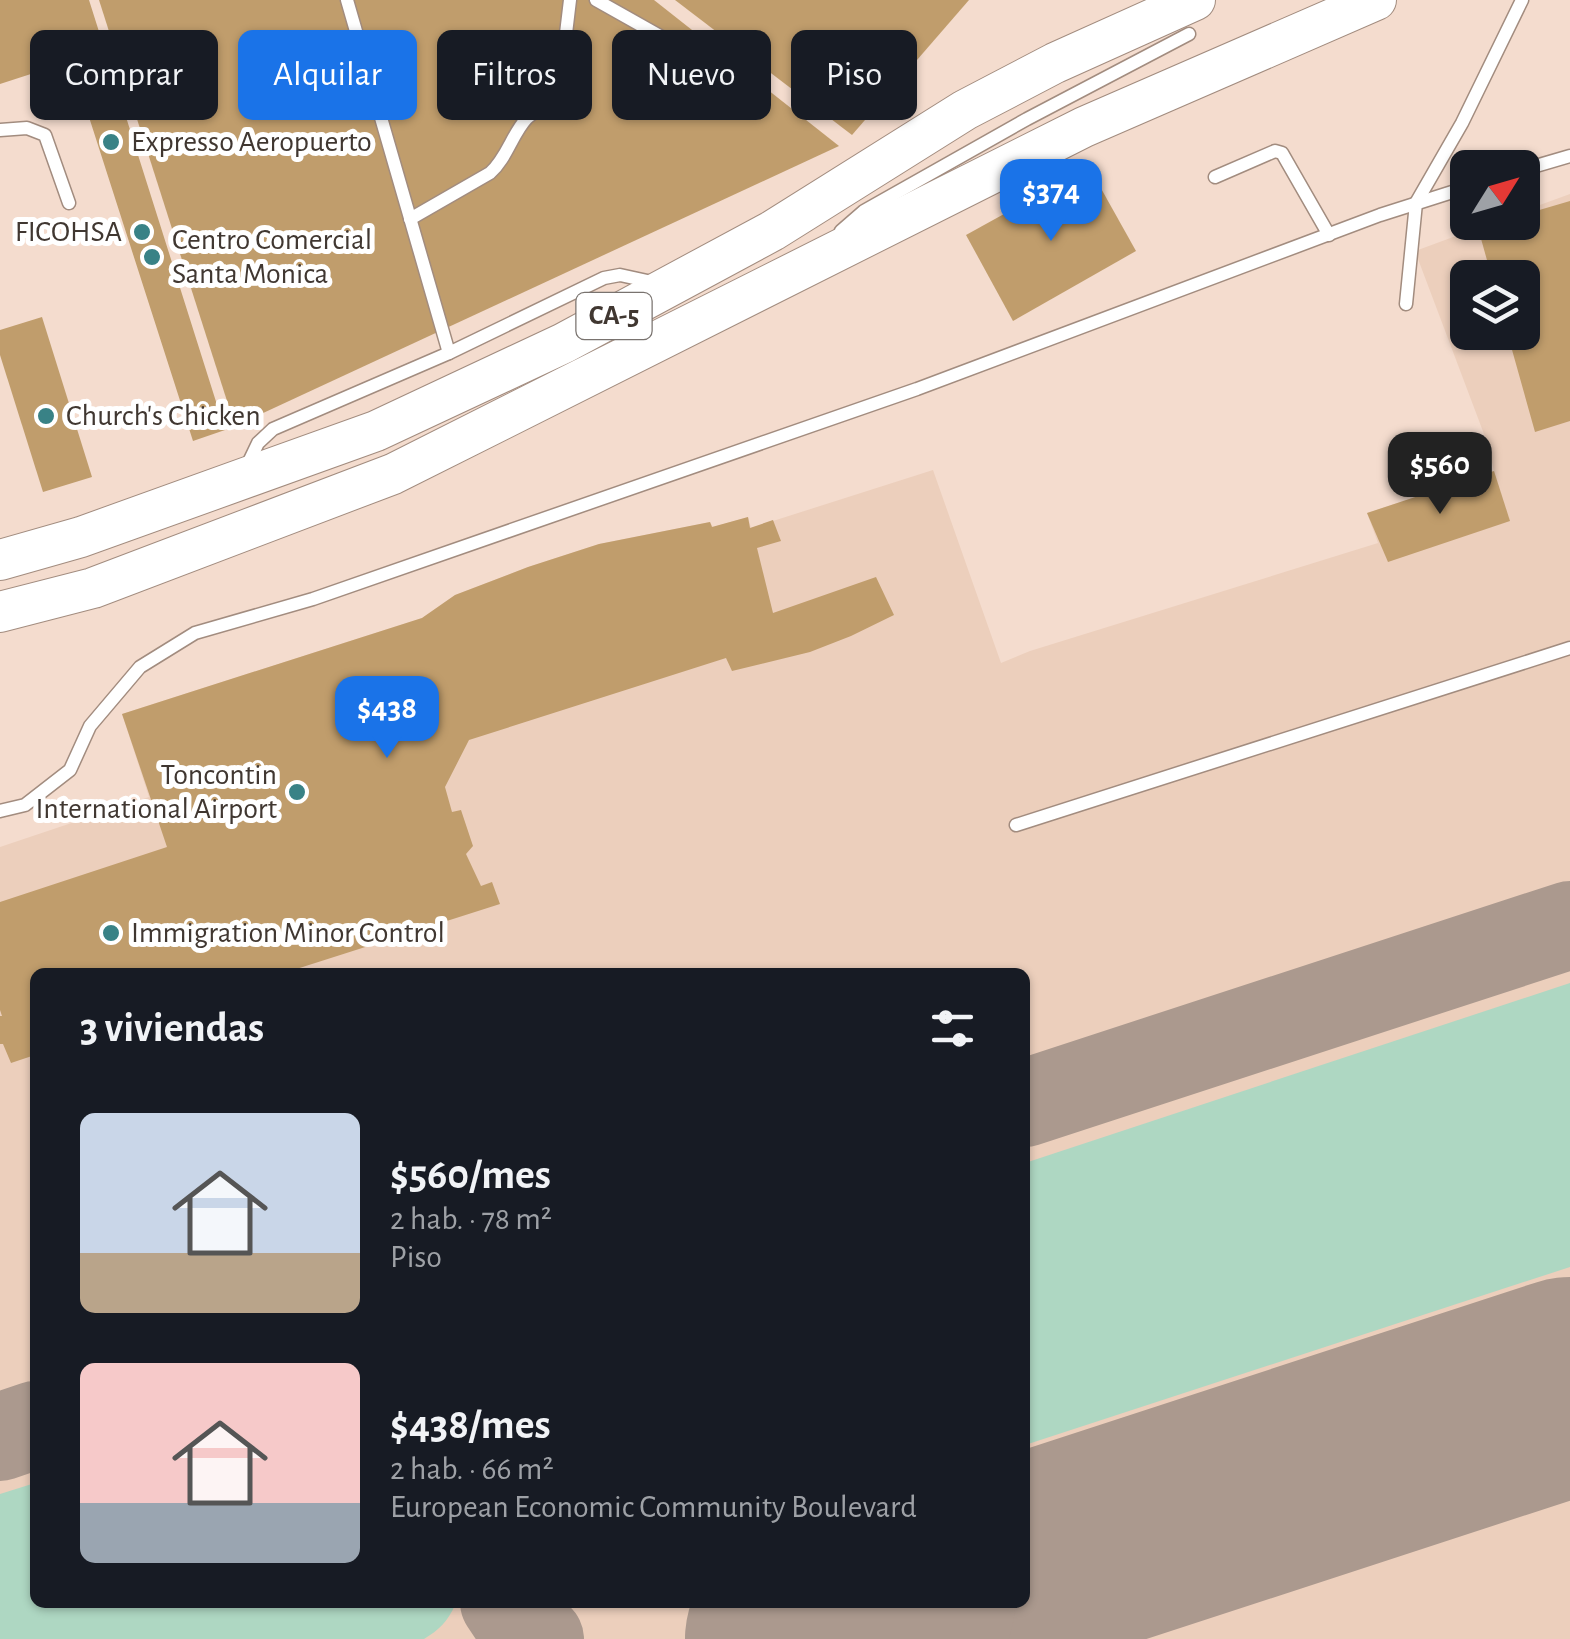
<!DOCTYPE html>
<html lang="es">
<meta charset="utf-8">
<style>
body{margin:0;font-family:"Alegreya Sans",sans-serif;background:#242831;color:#f1f3f6;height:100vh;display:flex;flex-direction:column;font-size:38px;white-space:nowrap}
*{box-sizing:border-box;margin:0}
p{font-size:32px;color:#9ea1a6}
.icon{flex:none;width:55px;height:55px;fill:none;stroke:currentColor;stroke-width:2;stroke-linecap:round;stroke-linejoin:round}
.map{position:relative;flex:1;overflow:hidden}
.drawer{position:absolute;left:30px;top:968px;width:1000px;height:640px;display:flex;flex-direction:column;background:#171b24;border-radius:15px;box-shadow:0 2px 8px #0004}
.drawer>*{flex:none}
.guide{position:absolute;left:30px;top:30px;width:1000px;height:90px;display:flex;gap:20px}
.needle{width:65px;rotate:53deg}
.fabs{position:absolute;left:1450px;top:150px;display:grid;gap:20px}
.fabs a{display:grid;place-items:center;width:90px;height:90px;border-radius:15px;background:#171b24;box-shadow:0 2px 8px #0004;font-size:50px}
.price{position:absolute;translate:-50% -85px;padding:0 22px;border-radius:20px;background:#1a73e8;color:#fff;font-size:32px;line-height:65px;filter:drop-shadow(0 2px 5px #0008)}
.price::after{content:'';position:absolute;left:50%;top:60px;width:30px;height:22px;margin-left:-15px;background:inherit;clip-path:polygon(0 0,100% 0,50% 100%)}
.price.selected{background:#222;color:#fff}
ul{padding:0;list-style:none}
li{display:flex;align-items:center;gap:30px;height:250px;padding:0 50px}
li span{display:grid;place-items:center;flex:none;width:280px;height:200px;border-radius:15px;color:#555}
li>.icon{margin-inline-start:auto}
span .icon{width:120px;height:120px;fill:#fffc;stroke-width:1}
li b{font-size:42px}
h2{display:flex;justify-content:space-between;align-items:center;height:120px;padding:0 50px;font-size:42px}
.chip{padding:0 35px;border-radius:15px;background:#171b24;box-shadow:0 2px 8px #0004;font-size:35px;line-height:90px}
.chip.selected{background:#1a73e8;color:#fff}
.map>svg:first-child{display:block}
.built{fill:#eccfbc;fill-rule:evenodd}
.green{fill:#aed7c2}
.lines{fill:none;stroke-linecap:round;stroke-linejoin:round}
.taxiway{stroke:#ab998e;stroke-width:88}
.runway{stroke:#ab998e;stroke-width:218}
.building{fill:#c09d6c}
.service-casing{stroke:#a28c7f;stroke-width:15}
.primary-casing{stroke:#a28c7f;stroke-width:42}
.service{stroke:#fff;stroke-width:12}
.primary{stroke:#fff;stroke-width:40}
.poi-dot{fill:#398286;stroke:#fff;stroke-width:4}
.labels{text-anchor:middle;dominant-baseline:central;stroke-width:10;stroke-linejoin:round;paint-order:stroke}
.shield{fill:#fff;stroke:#79736f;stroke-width:2.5}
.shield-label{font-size:28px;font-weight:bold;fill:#403731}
.poi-label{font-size:30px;fill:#403731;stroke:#fff;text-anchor:start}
</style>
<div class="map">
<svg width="1570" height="1639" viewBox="0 0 1570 1639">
<rect width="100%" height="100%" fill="#f4dcce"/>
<path class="built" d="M1570 194V1639H0V847L149 797 122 714 422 618 455 595 528 567 599 544 710 522 713 527 748 517 751 528 933 470 1001 663 1030 651 1378 543 1367 513 1494 471 1487 442 1418 259V250L1491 223 1522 222 1523 211ZM1468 278H1522V332H1468ZM35 972H1025V1602H35Z"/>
<g class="green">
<polygon points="1570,983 1570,1267 1025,1445 1025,1163"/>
<path d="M35 1483V1602L456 1603 455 1605C448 1621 439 1630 424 1639H0V1494Z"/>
</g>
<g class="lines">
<g class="taxiway">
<polyline points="1025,1103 1570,925"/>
<polyline points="0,1437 35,1425"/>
<polyline points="504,1602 512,1614 540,1639"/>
</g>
<g class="runway">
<polyline points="1025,1564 1570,1386"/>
<polyline points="794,1639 906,1602"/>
</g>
</g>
<g class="building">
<polygon points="0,0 89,0 225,430 193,441 71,61 0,84"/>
<polygon points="99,0 654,0 839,146 235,426"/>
<polygon points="675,0 969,0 852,135"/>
<polygon points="1089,167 1136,251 1013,321 966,235"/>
<polygon points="1570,201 1570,421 1535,432 1507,332 1522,332 1522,278 1492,278 1478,228 1497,222 1522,222 1522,215"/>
<polygon points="42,317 92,477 43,492 0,355 0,330"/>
<polygon points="1494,471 1510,521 1388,562 1367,513"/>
<polygon points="748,517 750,528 773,520 781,541 757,548 773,613 876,577 894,615 851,636 810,652 732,671 726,658 469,740 445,787 452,812 461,810 473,846 466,854 481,886 492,882 500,904 287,972 35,972 35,1055 11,1063 3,1044 0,1044 0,1016 2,1016 0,1010 0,902 167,847 122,714 422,618 455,595 528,567 599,544 710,522 712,527"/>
</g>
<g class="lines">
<g class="service-casing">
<g id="service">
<polyline points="347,0 449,353"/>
<polyline points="596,0 715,67"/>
<polyline points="0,130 27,128 45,135 69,203"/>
<polyline points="1522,170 1570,156"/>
<polyline points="1215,177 1275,151 1282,153 1329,235"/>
<path d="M410 219 490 173C507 158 512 134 527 118 538 108 551 105 559 92L570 0"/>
<polyline points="841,231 864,211 1027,119 1189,34"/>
<polyline points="1406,304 1416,203 1462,123 1522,0"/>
<polyline points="247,466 258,443 273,429 449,353 604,278 620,275 652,282"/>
<polyline points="0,811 25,805 70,770 90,726 140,667 195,633 313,599 917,389 1380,215 1468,187"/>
<polyline points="1016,825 1570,648"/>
</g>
</g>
<g class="primary-casing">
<g id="primary">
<polyline points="0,560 81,537 376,431 564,343 772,231 965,110 1055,63 1195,0"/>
<polyline points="0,612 93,588 393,474 1084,127 1376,0"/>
</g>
</g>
<use href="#service" class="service"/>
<use href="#primary" class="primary"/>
</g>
<g class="poi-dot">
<circle cx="111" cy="142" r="10"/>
<circle cx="142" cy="232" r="10"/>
<circle cx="152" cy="257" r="10"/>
<circle cx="46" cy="416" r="10"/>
<circle cx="297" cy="792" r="10"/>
<circle cx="111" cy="933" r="10"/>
</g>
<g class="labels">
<rect class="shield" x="576.5" y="293" width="75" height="46" rx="8"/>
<g class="shield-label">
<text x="614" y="316">CA-5</text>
</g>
<g class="poi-label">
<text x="131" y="142">Expresso Aeropuerto</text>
<text x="122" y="232" text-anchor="end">FICOHSA</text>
<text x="172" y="240">Centro Comercial<tspan x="172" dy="34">Santa Monica</tspan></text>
<text x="66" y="416">Church's Chicken</text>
<text x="277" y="775" text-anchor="end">Toncontin<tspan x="277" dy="34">International Airport</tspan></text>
<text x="131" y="933">Immigration Minor Control</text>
</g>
</g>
</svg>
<div class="fabs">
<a><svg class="needle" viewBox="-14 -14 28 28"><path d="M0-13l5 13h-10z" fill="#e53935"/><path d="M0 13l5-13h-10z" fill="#9ea1a6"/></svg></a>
<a><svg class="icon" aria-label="layers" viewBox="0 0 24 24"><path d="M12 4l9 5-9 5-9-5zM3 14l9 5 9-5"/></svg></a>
</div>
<b class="price" style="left:1051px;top:244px">$374</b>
<b class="price selected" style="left:1440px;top:517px">$560</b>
<b class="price" style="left:387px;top:761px">$438</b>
<div class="guide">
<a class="chip">Comprar</a>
<a class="chip selected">Alquilar</a>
<a class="chip">Filtros</a>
<a class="chip">Nuevo</a>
<a class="chip">Piso</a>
</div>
<section class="drawer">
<h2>3 viviendas<svg class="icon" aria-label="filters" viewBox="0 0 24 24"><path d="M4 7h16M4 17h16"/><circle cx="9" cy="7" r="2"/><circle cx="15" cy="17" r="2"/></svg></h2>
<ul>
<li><span style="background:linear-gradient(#c9d6e8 70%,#b9a48a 0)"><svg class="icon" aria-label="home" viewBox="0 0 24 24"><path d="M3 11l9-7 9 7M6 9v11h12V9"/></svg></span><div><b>$560/mes</b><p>2 hab. · 78 m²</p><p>Piso</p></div></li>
<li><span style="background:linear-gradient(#f6c9c9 70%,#9aa5b1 0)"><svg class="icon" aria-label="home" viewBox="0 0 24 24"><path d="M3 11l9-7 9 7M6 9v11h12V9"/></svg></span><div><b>$438/mes</b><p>2 hab. · 66 m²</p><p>European Economic Community Boulevard</p></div></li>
</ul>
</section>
</div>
